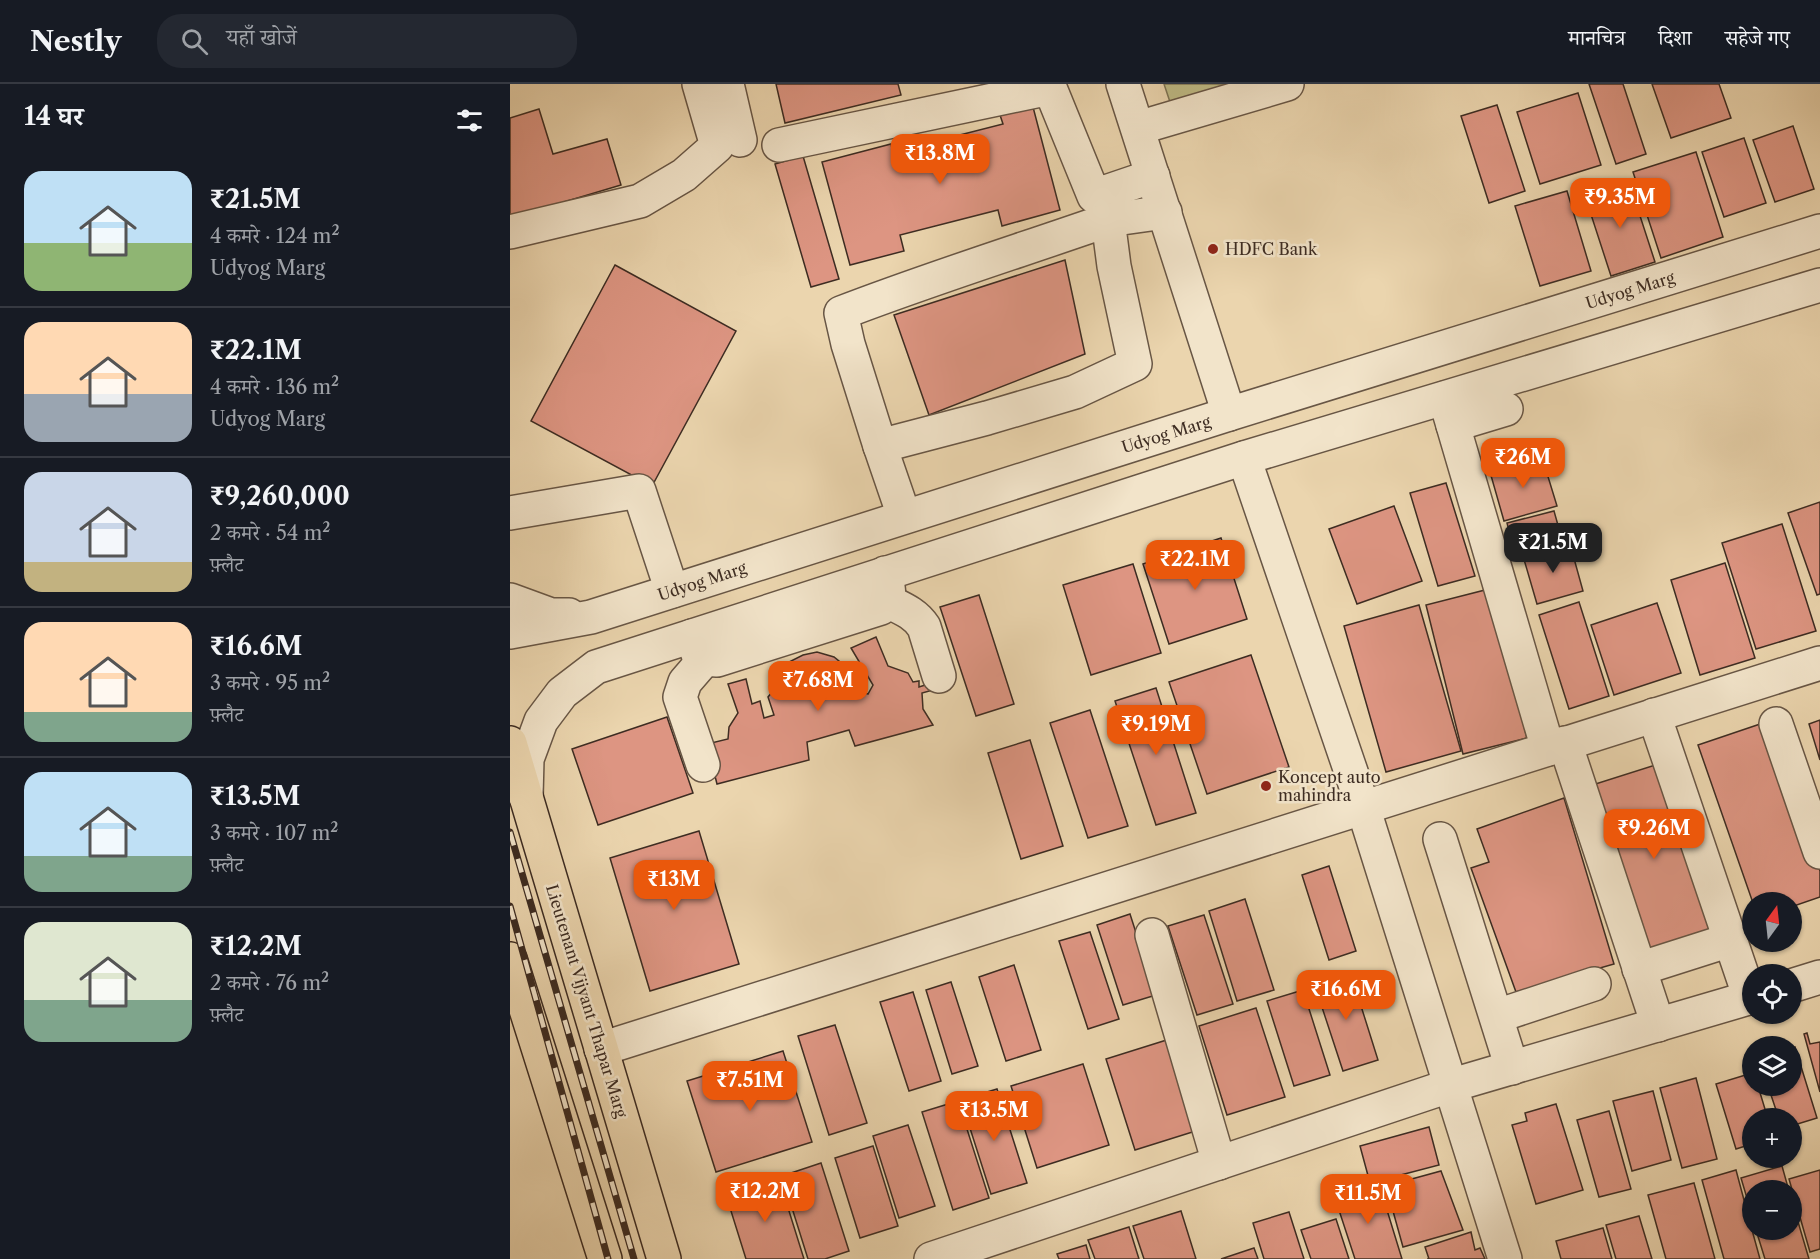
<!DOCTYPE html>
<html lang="hi">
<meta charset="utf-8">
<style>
body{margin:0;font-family:"Libre Caslon Text","Noto Serif Devanagari",serif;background:#242831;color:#f1f3f6;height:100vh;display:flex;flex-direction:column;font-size:22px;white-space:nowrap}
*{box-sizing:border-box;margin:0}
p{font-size:20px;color:#9ea1a6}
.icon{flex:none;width:33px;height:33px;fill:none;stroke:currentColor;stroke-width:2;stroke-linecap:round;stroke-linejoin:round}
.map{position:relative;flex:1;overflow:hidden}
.side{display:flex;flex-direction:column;background:#171b24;width:510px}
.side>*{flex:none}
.needle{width:39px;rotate:15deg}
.buttons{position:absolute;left:1232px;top:808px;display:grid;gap:12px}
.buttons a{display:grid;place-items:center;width:60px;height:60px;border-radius:50%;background:#171b24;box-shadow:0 2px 4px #0004;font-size:30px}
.price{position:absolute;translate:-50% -51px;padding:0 14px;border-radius:12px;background:#ea580c;color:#fff;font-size:20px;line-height:39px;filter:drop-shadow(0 2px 3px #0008)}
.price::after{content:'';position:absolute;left:50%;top:36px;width:18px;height:14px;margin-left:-9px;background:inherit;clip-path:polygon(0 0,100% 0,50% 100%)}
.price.selected{background:#222;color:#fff}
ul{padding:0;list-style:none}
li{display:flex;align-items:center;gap:18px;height:150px;padding:0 24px}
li+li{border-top:2px solid #363941}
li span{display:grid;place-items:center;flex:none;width:168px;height:120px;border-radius:18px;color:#555}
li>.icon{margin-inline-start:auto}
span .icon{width:72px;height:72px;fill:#fffc;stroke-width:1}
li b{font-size:26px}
h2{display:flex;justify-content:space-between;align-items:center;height:72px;padding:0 24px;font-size:26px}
header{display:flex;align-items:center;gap:36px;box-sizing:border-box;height:84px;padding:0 30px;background:#171b24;border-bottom:2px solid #363941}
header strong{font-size:28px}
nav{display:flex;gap:33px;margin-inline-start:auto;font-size:21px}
.search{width:420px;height:54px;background:#242831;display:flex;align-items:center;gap:15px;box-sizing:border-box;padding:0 21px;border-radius:24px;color:#9ea1a6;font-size:22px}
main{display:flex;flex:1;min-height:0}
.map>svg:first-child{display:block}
.green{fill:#bfbb85;stroke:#7e7454;stroke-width:1.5}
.building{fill:#dd9582;stroke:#3d2c22;stroke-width:1.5}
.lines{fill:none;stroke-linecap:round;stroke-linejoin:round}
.minor-casing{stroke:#685645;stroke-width:36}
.major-casing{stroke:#3d2c22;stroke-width:36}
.minor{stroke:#f2e4ca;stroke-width:33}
.major{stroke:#ebd5ae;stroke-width:33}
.rail-casing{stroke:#3d2c22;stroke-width:7}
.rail{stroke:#f2e4ca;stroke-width:4.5;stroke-dasharray:14;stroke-linecap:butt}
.poi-dot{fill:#8f2418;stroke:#f2e4ca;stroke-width:2}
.labels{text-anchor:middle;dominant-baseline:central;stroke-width:5;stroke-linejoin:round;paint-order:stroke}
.poi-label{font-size:16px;fill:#3d2c22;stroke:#f2e4ca;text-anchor:start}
.street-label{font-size:16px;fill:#3d2c22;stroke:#f2e4ca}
</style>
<header>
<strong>Nestly</strong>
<div class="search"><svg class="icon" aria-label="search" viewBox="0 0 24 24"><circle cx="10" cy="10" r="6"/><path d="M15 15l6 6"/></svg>यहाँ खोजें</div>
<nav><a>मानचित्र</a><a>दिशा</a><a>सहेजे गए</a></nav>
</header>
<main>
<section class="side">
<h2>14 घर<svg class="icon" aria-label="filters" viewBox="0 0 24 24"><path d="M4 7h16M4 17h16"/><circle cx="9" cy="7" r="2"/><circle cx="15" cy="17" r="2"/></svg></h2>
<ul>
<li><span style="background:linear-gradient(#bfe0f5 60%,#8fb573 0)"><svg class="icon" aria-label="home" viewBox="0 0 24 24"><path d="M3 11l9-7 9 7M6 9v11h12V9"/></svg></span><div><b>₹21.5M</b><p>4 कमरे · 124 m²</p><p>Udyog Marg</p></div></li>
<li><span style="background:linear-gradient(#ffd9b3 60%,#9aa5b1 0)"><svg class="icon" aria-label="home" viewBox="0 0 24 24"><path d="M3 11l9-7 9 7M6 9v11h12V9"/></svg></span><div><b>₹22.1M</b><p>4 कमरे · 136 m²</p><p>Udyog Marg</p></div></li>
<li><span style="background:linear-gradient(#c9d6e8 75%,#c2b280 0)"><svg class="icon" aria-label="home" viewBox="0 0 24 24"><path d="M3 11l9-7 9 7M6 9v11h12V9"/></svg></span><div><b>₹9,260,000</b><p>2 कमरे · 54 m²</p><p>फ़्लैट</p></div></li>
<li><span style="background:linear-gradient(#ffd9b3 75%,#7fa58c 0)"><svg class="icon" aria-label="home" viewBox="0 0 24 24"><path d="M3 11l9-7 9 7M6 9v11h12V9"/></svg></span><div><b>₹16.6M</b><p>3 कमरे · 95 m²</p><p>फ़्लैट</p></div></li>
<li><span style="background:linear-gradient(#bfe0f5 70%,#7fa58c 0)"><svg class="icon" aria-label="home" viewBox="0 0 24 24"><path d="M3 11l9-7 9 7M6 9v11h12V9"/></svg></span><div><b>₹13.5M</b><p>3 कमरे · 107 m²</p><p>फ़्लैट</p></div></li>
<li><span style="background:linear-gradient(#dfe7d0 65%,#7fa58c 0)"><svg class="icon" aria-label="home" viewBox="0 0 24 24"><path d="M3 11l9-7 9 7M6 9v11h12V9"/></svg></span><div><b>₹12.2M</b><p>2 कमरे · 76 m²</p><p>फ़्लैट</p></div></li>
</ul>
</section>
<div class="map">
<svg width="1310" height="1175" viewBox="0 0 1310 1175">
<rect width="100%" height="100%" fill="#ebd5ae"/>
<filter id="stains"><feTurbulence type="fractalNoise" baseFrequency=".00333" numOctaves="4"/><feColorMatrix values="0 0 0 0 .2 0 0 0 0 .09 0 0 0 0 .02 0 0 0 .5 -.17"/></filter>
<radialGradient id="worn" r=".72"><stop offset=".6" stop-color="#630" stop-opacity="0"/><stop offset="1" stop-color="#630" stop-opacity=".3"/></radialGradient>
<polygon class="green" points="654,0 762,0 664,30"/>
<g class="building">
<polygon points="266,0 388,0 391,11 275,39"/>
<polygon points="1079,0 1113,0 1136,70 1106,80"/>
<polygon points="1142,0 1209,0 1221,34 1161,54"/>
<polygon points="1068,9 1091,81 1030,100 1007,28"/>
<polygon points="987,21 1015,107 979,119 951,32"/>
<polygon points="523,23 550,126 492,142 488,126 390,151 394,167 340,181 312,78 381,60 383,68 493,40 490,31"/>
<polygon points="29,25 43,70 97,55 111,101 54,118 57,126 0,143 0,34"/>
<polygon points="1283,42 1304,105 1265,118 1243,56"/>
<polygon points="1234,54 1256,119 1214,133 1192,68"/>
<polygon points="1186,68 1213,153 1151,174 1123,88"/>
<polygon points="293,72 329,195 301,203 265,80"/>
<polygon points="1119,98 1145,178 1101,192 1075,112"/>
<polygon points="1057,107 1081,187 1030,202 1005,122"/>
<polygon points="555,176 575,270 419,331 384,231"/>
<polygon points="105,181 226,247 142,402 21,337"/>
<polygon points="1032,373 1047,422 994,437 980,388"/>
<polygon points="936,399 965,492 928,502 900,409"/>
<polygon points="1310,418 1310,510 1307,511 1278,429"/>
<polygon points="884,422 912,497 847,520 819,445"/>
<polygon points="1044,427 1051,452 1004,465 997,439"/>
<polygon points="1272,440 1306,547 1246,565 1212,459"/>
<polygon points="711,454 737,535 659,560 633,480"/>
<polygon points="1060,460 1073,507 1027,520 1013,472"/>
<polygon points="1215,479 1245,574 1190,591 1161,496"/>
<polygon points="623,480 651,569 581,591 553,501"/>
<polygon points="979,505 1017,654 953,670 916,521"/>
<polygon points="469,511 504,620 466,632 430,523"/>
<polygon points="1069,518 1099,612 1059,625 1029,531"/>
<polygon points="1147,519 1171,589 1104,611 1081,541"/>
<polygon points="909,521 951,667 876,688 834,542"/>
<polygon points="366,553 378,582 398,589 403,598 409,597 409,603 428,597 430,604 412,609 413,625 423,641 345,662 339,646 297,658 299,676 207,700 197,660 218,655 219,643 228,629 218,600 236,595 242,620 250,617 254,634 264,631 258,613 263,607 262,594 273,581 293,571 307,568 324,573 340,586 349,588 351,595 346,599 347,606 358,610 363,601 341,564"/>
<polygon points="741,571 779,683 697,710 659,598"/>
<polygon points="646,604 686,729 646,741 605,617"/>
<polygon points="580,626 618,742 578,754 540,639"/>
<polygon points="157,633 183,709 88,741 62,665"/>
<polygon points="1310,636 1310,676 1299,640"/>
<polygon points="1259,637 1310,787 1310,813 1281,823 1281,819 1243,819 1188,661"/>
<polygon points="520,656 553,762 511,775 478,669"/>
<polygon points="1158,677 1213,850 1131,876 1076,703"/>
<polygon points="1054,714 1104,880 1006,908 961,784 979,778 967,745"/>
<polygon points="189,747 229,880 140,907 100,774"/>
<polygon points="819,782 846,867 819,876 792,791"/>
<polygon points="735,815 764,906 727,917 699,827"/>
<polygon points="620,830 646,911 613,921 587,841"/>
<polygon points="694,831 723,920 687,931 658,842"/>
<polygon points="580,848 609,935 578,945 549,857"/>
<polygon points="504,881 531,966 496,977 469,893"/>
<polygon points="840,887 868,976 833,987 804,899"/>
<polygon points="441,898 468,982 442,990 416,906"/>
<polygon points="793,906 820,991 784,1002 757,917"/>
<polygon points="403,908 431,997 399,1007 370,918"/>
<polygon points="746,924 775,1013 717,1031 689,942"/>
<polygon points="325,941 357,1039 319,1051 288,952"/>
<polygon points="1297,949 1300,960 1310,958 1310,1008 1294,950"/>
<polygon points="663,954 692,1045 625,1066 596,975"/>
<polygon points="1285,963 1307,1034 1281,1042 1281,1035 1269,1035 1258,1002 1281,1002 1281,964"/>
<polygon points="273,967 302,1058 206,1088 177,997"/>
<polygon points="573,980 599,1061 527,1084 501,1002"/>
<polygon points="1242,989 1242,1002 1248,1002 1258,1035 1242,1035 1242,1060 1226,1065 1206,1000"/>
<polygon points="1186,994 1207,1075 1172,1084 1150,1004"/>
<polygon points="487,1005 517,1099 481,1110 451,1016"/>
<polygon points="1143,1007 1161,1076 1122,1087 1103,1017"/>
<polygon points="448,1017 479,1114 443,1126 412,1028"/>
<polygon points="1046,1020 1073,1106 1026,1120 1002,1041 1017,1037 1015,1029"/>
<polygon points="1099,1027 1121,1105 1089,1113 1067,1036"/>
<polygon points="398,1041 425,1122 389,1134 363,1052"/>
<polygon points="919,1043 929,1081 860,1099 850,1062"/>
<polygon points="363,1062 388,1142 350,1154 325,1074"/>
<polygon points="311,1079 339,1167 315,1175 298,1175 272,1092"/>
<polygon points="1272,1082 1279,1107 1242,1107 1242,1131 1231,1094"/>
<polygon points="1226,1086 1242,1146 1250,1175 1214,1175 1192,1096"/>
<polygon points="1310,1086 1310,1165 1300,1168 1279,1095"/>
<polygon points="931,1087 953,1146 893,1163 876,1102"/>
<polygon points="269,1095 294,1175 236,1175 216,1111"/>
<polygon points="1184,1099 1205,1175 1156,1175 1138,1111"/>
<polygon points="869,1100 892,1175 845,1175 825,1114"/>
<polygon points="1281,1114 1299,1175 1255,1175 1246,1146 1281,1146"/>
<polygon points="671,1127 686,1175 634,1175 623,1142"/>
<polygon points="779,1128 794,1175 754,1175 743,1139"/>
<polygon points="1129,1132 1142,1175 1106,1175 1096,1141"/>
<polygon points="826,1135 839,1175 801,1175 791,1146"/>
<polygon points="619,1143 629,1175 585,1175 578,1156"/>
<polygon points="1093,1144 1102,1175 1051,1175 1046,1157"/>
<polygon points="961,1148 965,1166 970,1164 975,1175 917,1175 919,1175 915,1163"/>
<polygon points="576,1161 580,1175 549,1175 547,1170"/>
<polygon points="744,1164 748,1175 711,1175"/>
</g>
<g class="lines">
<g class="minor-casing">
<g id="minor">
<polyline points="217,0 230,56"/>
<polyline points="613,0 719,330"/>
<polyline points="628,44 777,0"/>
<polyline points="269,61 540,4 584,112 643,92"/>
<path d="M598 136C509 167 419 195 331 229L338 260 370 362 477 334 565 308 625 280 604 182 598 136 655 128"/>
<polyline points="0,148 130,117 174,91 207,62 189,0"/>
<polyline points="935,314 1038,665"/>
<polyline points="943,341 996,325"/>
<polyline points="370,362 394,432"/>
<polyline points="734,374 853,723 995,1175"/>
<polyline points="0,429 129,407 162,507"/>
<polyline points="0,516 41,531 59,531"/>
<path d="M377 517C391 524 405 529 414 543L429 592"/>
<polyline points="0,548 81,533 719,330 1310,147"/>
<path d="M182 552 188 570 192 575 207 576 371 524C383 514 378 503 375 489"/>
<polyline points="1144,631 1240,914"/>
<polyline points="1266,640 1310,768"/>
<polyline points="1055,659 1148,941"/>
<polyline points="193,681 170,613 175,598 194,576"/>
<polyline points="16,713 17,675 31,637 52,609 86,583 734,374 1310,201"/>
<polyline points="930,755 1002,984"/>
<polyline points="642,851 709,1079"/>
<polyline points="1129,885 1220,856"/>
<polyline points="1281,902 1310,893"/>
<polyline points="987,932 1084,900"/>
<polyline points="91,965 1310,579"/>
<polyline points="421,1175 939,1002 1242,913"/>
</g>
</g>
<g class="major-casing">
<g id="major">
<polyline points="0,659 154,1175"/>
<polyline points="0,875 95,1175"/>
</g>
</g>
<use href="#minor" class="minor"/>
<use href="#major" class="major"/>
<g class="rail-casing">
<g id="rail">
<polyline points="0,748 124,1175"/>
<polyline points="0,822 98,1175"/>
</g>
</g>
<use href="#rail" class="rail"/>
</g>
<g class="poi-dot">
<circle cx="703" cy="165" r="6"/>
<circle cx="756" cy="702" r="6"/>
</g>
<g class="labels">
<g class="poi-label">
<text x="715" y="165">HDFC Bank</text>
<text x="768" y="693">Koncept auto<tspan x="768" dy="18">mahindra</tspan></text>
</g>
<g class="street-label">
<text transform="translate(1120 206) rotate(-17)">Udyog Marg</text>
<text transform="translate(656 350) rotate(-17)">Udyog Marg</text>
<text transform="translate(192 497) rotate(-18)">Udyog Marg</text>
<text transform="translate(77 917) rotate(73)">Lieutenant Vijyant Thapar Marg</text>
</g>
</g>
<rect width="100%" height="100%" filter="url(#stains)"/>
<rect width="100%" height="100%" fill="url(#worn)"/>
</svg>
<div class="buttons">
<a><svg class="needle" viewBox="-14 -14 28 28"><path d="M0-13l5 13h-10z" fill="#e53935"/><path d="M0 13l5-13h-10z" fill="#9ea1a6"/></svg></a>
<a><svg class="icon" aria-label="locate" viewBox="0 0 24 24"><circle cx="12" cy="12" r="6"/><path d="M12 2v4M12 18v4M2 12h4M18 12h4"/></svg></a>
<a><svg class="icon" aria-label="layers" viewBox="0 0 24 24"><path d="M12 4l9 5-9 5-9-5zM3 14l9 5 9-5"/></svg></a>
<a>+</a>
<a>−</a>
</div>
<b class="price" style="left:430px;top:101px">₹13.8M</b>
<b class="price" style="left:1110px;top:145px">₹9.35M</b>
<b class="price" style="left:1013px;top:405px">₹26M</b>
<b class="price selected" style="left:1043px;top:490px">₹21.5M</b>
<b class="price" style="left:685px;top:507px">₹22.1M</b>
<b class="price" style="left:308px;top:628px">₹7.68M</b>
<b class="price" style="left:646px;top:672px">₹9.19M</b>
<b class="price" style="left:1144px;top:776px">₹9.26M</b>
<b class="price" style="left:164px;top:827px">₹13M</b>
<b class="price" style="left:836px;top:937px">₹16.6M</b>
<b class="price" style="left:240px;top:1028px">₹7.51M</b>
<b class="price" style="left:484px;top:1058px">₹13.5M</b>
<b class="price" style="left:255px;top:1139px">₹12.2M</b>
<b class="price" style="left:858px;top:1141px">₹11.5M</b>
</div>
</main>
